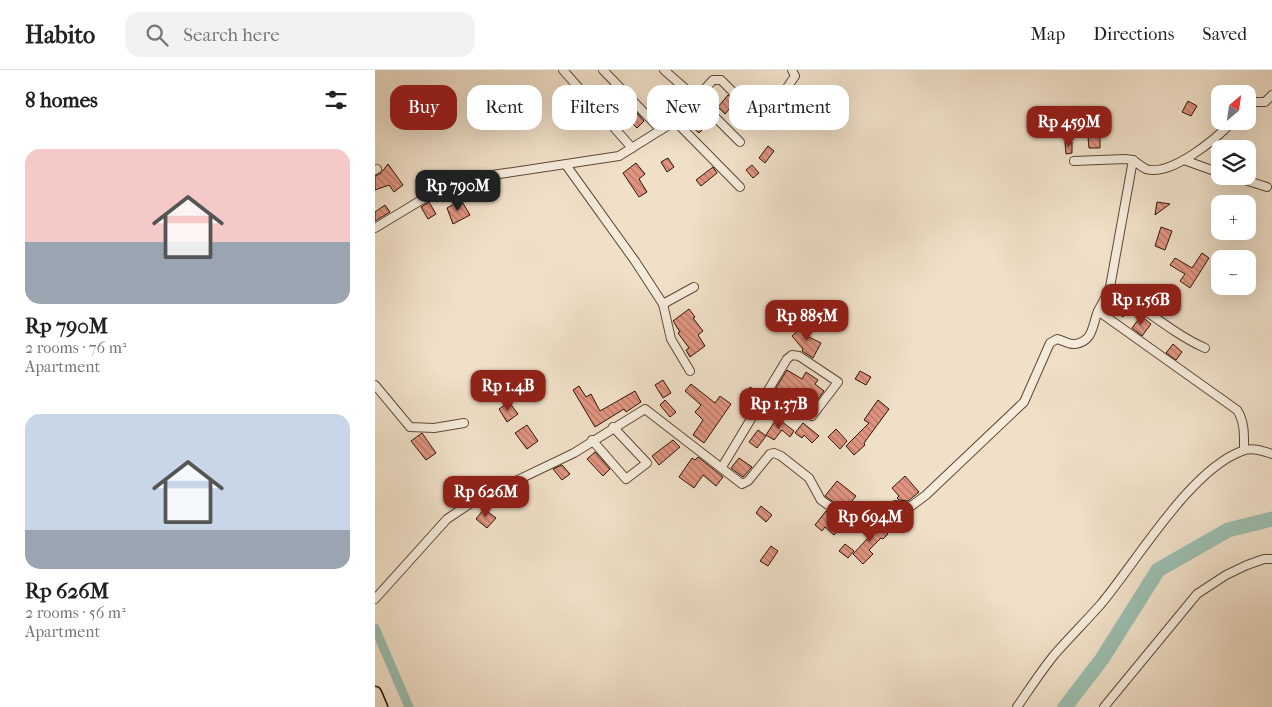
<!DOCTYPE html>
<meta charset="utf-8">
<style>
body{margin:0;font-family:"IM FELL French Canon",serif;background:#f2f2f2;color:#222;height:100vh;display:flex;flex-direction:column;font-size:19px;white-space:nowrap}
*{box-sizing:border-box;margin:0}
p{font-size:16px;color:#767676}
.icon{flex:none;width:28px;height:28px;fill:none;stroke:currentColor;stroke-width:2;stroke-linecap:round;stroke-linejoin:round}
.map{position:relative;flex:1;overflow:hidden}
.side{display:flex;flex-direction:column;background:#fff;width:375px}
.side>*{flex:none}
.banner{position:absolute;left:15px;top:15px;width:475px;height:45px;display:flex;gap:10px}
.needle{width:32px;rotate:29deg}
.buttons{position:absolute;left:836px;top:15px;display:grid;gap:10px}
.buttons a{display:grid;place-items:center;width:45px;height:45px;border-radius:10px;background:#fff;box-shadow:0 5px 20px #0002;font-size:25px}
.price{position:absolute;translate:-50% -42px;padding:0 11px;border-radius:10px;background:#8f2418;color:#fff;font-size:16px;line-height:32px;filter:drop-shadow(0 1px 2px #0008)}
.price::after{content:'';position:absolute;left:50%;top:30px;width:15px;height:11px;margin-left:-8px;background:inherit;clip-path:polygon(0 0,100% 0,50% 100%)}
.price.current{background:#222;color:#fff}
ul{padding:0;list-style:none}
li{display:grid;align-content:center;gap:10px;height:265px;padding:0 25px}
li span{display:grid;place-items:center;height:155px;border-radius:15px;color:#555}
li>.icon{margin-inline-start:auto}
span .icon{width:90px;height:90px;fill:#fffc;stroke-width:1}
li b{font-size:21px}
h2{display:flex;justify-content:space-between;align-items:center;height:60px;padding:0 25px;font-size:21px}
.tag{padding:0 18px;border-radius:15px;background:#fff;box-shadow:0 5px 20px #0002;font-size:18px;line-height:45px}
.tag.current{background:#8f2418;color:#fff}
header{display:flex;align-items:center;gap:30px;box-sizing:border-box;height:70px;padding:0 25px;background:#fff;border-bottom:1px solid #e0e0e0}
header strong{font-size:24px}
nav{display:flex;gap:28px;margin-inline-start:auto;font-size:18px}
.search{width:350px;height:45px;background:#f2f2f2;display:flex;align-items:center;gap:12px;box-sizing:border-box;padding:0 18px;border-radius:15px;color:#767676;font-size:19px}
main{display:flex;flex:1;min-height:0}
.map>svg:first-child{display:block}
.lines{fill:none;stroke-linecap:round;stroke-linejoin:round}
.canal{stroke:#9bbeaf;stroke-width:9}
.river{stroke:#9bbeaf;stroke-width:15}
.building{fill:url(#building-back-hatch);stroke:#2d1404}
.street-casing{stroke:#5e4735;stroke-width:10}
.primary-casing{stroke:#2d1404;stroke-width:15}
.street{stroke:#f5ebdb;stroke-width:8}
.primary{stroke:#f0e0c8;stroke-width:12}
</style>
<header>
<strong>Habito</strong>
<div class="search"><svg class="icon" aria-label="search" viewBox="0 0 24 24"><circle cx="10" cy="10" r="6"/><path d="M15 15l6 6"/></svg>Search here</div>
<nav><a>Map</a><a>Directions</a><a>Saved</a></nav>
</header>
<main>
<section class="side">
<h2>8 homes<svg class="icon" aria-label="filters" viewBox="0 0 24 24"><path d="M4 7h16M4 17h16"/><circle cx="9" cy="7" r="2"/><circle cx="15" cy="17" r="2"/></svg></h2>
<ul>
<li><span style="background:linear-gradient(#f6c9c9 60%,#9aa5b1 0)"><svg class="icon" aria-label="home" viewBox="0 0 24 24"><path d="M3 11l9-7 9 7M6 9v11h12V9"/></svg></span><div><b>Rp 790M</b><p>2 rooms · 76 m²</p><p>Apartment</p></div></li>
<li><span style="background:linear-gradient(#c9d6e8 75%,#9aa5b1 0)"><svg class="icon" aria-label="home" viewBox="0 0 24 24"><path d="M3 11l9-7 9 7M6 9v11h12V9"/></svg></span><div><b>Rp 626M</b><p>2 rooms · 56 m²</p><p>Apartment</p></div></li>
</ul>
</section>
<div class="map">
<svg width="897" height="637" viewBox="0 0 897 637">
<defs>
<pattern id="building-back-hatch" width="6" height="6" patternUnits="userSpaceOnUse" patternTransform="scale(1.25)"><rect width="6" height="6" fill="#e19581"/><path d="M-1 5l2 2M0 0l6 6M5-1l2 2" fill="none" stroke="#b77867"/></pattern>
</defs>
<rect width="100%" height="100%" fill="#f0e0c8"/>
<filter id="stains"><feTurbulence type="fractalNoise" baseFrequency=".004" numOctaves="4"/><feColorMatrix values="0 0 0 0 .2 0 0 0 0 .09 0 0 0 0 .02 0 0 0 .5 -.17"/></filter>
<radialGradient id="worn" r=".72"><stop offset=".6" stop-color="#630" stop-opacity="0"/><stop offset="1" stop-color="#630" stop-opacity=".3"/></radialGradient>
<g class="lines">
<polyline class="canal" points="0,558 34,637"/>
<polyline class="river" points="690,637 727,589 783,500 853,460 897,449"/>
</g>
<g class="building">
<polygon points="353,25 360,32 350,44 343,37"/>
<polygon points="813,31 822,36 816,46 807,42"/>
<polygon points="321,36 336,51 324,63 317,57 321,52 314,44"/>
<polygon points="245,39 254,48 246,57 237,47"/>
<polygon points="262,43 269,51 262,58 255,51"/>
<polygon points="697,49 704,49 703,64 695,64"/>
<polygon points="725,66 725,78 714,78 713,67"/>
<polygon points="690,72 697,72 697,83 691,84"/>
<polygon points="393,76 399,81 390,93 384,88"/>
<polygon points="293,88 299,97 292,102 286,92"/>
<polygon points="261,93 270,104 264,109 272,122 264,127 248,103"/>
<polygon points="13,94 28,115 19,122 14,115 0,120 0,106 5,104"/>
<polygon points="377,95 384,103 378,108 371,100"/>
<polygon points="338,97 342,103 326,116 321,110"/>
<polygon points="86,130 95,145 78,154 72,138"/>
<polygon points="54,132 61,144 53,149 46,137"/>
<polygon points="782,132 795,134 780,145"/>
<polygon points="10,135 15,142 0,151 0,142"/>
<polygon points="786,157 797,161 790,180 780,176"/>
<polygon points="827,183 834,188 815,218 805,211 810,204 795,195 800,188 817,198"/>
<polygon points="790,228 798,233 788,246 781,241"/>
<polygon points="747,233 754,238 748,247 741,242"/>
<polygon points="314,239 320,247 318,248 328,261 323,265 330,276 315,287 311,280 314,278 303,263 305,262 298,251"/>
<polygon points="766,246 776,254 767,266 757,258"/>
<polygon points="428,256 434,262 430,265 446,273 438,288 427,281 428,279 417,266"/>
<polygon points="798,274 807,282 801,290 791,283"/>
<polygon points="412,300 427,309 431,302 443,310 440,314 449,321 437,337 401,318"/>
<polygon points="485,301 496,307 491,315 480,309"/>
<polygon points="288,310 296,323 288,328 280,315"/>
<polygon points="316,314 340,333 345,326 356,334 329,373 318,365 328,350 320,342 326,335 310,321"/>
<polygon points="204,316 211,327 216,324 225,341 260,321 266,332 251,342 249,339 220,357 198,320"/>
<polygon points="375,317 385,323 375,337 366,331"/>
<polygon points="290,330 301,342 295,347 285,335"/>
<polygon points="503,330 514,339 489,373 490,375 479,385 471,376 494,353 489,350"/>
<polygon points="134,332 143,344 132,352 124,339"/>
<polygon points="402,348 419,361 415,367 407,360 399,370 391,365"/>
<polygon points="428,353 444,366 437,373 429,365 427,368 420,363"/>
<polygon points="152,355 163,371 152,379 140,363"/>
<polygon points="461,359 472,371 465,379 453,367"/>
<polygon points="383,360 391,366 382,378 374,372"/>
<polygon points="47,363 61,383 51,390 36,371"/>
<polygon points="298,370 305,377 284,395 277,386"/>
<polygon points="220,382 235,399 228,406 212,389"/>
<polygon points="323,387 348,407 341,416 328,405 319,418 304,407 317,388 320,390"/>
<polygon points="364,388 377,397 368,407 356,398"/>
<polygon points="187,395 195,404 187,410 178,399"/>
<polygon points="530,406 544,422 533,431 524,430 522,428 524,426 517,418"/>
<polygon points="462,411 481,426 470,440 450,426"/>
<polygon points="386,436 397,445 391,452 381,443"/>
<polygon points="109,439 121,448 112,458 101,449"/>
<polygon points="451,441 468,455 459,465 450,457 447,461 440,455"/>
<polygon points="503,455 513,464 508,469 506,468 494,480 498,484 488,494 478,484 493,468 488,463"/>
<polygon points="470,474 479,481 473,488 464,481"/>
<polygon points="396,476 403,481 393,496 385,491"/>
</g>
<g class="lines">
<g class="street-casing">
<g id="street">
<polyline points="188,0 257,78"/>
<polyline points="228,0 286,60"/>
<polyline points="289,0 321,28 365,72"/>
<polyline points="872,35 878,32 890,32 897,25"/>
<polyline points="300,51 365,117"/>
<polyline points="809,90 845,103"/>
<polyline points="699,91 750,89 758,90"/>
<polyline points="191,95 260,191 288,234 296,269 315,301"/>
<polyline points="0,100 2,99"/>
<polyline points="857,106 892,117"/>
<polyline points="0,158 48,129 71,112 244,86 300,51 338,10 346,10 377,41 389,47 396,41 420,6 417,0"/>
<path d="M735 217C766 235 798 264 830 278"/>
<polyline points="288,234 319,217"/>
<path d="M723 241 862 340C870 352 869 366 869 380"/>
<polyline points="0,315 35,357 59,358 89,353"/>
<polyline points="217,370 251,409 272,393 238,357"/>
<polyline points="347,397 412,289 417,285 424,286 463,312 437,346 394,320"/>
<path d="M0 529 72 449 99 431 199 383 270 339 367 414 373 411 395 384 399 383 406 386 434 408 446 430 484 457 494 454 520 435 535 437 551 425 649 332 675 273 682 269C688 270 693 275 700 274 719 271 717 255 723 241 727 233 732 226 735 217L758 90C762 93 767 97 771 99 796 107 842 68 858 51"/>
<path d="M642 637C654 620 666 601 680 584 695 567 711 551 726 534 762 491 815 400 867 381 877 377 888 381 897 384"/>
<polyline points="729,637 822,524 851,505 872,495 889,489 897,489"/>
</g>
</g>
<g class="primary-casing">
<polyline id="primary" points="0,623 6,637"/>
</g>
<use href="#street" class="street"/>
<use href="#primary" class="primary"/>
</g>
<rect width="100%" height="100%" filter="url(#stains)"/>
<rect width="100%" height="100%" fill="url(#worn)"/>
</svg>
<div class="buttons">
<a><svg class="needle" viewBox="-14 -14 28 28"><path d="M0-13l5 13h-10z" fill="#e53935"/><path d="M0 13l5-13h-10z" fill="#767676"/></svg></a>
<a><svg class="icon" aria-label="layers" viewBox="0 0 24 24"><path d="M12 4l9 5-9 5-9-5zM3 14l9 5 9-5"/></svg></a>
<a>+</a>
<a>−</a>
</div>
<b class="price" style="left:694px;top:78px">Rp 459M</b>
<b class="price current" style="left:83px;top:142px">Rp 790M</b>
<b class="price" style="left:766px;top:256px">Rp 1.56B</b>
<b class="price" style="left:432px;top:272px">Rp 885M</b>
<b class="price" style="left:133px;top:342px">Rp 1.4B</b>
<b class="price" style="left:404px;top:360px">Rp 1.37B</b>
<b class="price" style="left:111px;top:448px">Rp 626M</b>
<b class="price" style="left:495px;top:473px">Rp 694M</b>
<div class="banner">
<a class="tag current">Buy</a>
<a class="tag">Rent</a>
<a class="tag">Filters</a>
<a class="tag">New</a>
<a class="tag">Apartment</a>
</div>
</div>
</main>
